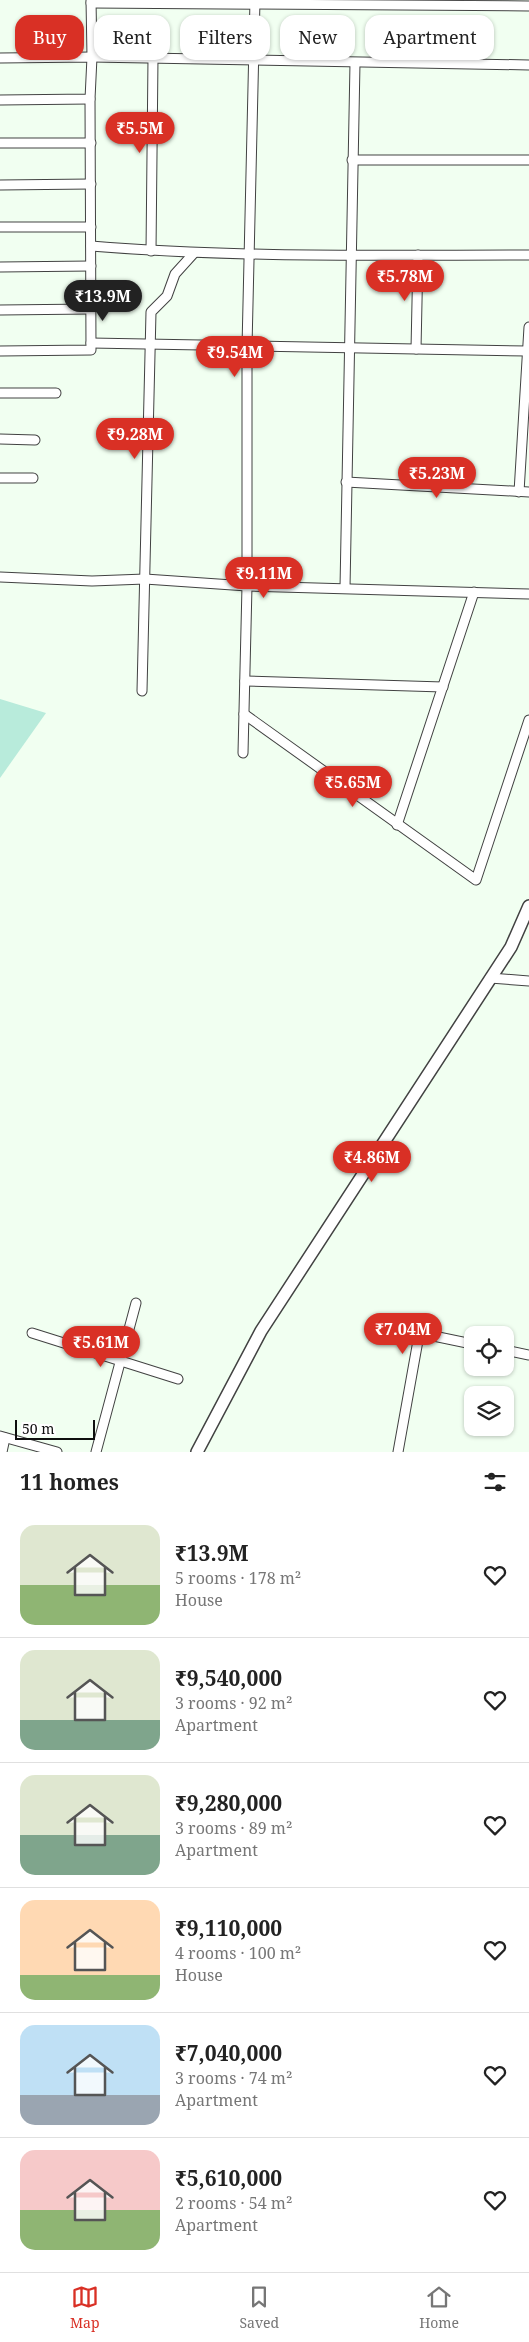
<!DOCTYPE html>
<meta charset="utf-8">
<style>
body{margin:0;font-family:"Noto Serif",serif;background:#f2f2f2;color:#222;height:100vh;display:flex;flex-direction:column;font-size:19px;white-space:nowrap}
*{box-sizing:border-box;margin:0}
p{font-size:16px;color:#767676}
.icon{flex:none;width:28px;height:28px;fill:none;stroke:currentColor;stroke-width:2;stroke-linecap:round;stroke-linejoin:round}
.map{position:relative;height:1452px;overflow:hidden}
.panel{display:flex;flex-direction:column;background:#fff;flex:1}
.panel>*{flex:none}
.top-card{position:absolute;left:15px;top:15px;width:500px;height:45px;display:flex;gap:10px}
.controls{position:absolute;left:464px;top:1326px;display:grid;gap:10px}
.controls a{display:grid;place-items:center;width:50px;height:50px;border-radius:10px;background:#fff;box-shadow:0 1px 4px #0004;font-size:25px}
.scale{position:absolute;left:15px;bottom:12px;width:80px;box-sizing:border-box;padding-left:5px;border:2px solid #0f0f0f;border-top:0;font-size:14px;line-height:18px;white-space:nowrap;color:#0f0f0f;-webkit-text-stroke:4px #fff;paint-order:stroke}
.price{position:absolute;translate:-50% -42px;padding:0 11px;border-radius:18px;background:#d93025;color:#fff;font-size:16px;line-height:32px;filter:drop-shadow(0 1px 2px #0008)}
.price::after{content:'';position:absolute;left:50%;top:30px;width:15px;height:11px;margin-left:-8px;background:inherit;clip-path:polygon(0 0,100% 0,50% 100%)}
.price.selected{background:#222;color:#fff}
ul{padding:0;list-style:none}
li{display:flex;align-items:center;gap:15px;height:125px;padding:0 20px}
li+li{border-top:1px solid #e0e0e0}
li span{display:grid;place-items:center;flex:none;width:140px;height:100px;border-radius:15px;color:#555}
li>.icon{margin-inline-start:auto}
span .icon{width:60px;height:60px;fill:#fffc;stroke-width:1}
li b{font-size:21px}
h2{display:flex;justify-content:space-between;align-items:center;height:60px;padding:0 20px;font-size:21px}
.chip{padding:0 18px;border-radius:15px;background:#fff;box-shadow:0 1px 4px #0004;font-size:18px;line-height:45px}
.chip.selected{background:#d93025;color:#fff}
.tabs{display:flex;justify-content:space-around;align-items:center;height:70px;border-top:1px solid #e0e0e0;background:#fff;font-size:14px;color:#767676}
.tabs a{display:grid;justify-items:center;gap:2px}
.tabs .selected{color:#d93025}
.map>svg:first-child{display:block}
.grass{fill:#b8ebdb}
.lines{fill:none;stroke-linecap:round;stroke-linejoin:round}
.minor-casing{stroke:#424242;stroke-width:11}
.tertiary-casing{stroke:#424242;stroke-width:14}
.minor{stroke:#fff;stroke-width:9}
.tertiary{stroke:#fff;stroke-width:11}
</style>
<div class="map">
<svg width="529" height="1452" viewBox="0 0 529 1452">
<rect width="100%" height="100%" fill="#f1fff1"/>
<polygon class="grass" points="0,699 46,713 0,778"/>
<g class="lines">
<g class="minor-casing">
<g id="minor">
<polyline points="91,0 92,57 529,65"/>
<polyline points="91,3 529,6"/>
<polyline points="0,58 92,57 90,99 0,100"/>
<polyline points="0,143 91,143"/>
<polyline points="352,160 529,160"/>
<polyline points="0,185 91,184"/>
<polyline points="0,227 91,227"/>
<path d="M91 246C236 258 383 255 529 255"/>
<polyline points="151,251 153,58"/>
<polyline points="0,267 91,266"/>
<polyline points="0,310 91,309"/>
<polyline points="91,343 527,351"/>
<polyline points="416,349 418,255"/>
<polyline points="0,351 91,350 90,99"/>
<polyline points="0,393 56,393"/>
<polyline points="0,439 35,440"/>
<polyline points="0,478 33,478"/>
<polyline points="346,482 529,492"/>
<polyline points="519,492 529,327"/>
<polyline points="0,577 92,581 145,579 247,586 529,594"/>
<polyline points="345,588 355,63"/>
<polyline points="245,681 443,687"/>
<polyline points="142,691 151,312 167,296 175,274 194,253"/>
<polyline points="244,714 476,880 529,720"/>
<polyline points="243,753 247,586 247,347 255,0"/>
<polyline points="397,825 474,592"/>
<polyline points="490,978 529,981"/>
<polyline points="32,1333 178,1379"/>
<polyline points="505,1350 529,1355"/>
<polyline points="0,1436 57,1452"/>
<polyline points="2,1452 5,1438"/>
<polyline points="96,1452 136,1303"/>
<polyline points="398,1452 419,1335 424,1334 472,1344"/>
</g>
</g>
<g class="tertiary-casing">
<polyline id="tertiary" points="197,1452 261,1331 511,947 529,906"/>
</g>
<use href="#minor" class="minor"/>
<use href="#tertiary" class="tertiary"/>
</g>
</svg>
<div class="controls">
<a><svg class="icon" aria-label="locate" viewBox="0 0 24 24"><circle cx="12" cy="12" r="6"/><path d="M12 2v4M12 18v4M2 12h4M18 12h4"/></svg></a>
<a><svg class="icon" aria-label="layers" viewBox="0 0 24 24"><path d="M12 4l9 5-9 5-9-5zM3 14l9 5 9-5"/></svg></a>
</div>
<div class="scale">50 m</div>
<b class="price" style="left:140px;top:154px">₹5.5M</b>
<b class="price" style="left:405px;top:302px">₹5.78M</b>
<b class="price selected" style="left:103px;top:322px">₹13.9M</b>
<b class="price" style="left:235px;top:378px">₹9.54M</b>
<b class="price" style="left:135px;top:460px">₹9.28M</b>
<b class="price" style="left:437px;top:499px">₹5.23M</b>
<b class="price" style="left:264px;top:599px">₹9.11M</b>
<b class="price" style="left:353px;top:808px">₹5.65M</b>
<b class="price" style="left:372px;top:1183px">₹4.86M</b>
<b class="price" style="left:403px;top:1355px">₹7.04M</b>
<b class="price" style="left:101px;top:1368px">₹5.61M</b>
<div class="top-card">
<a class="chip selected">Buy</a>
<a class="chip">Rent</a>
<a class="chip">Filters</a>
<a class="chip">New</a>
<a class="chip">Apartment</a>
</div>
</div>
<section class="panel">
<h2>11 homes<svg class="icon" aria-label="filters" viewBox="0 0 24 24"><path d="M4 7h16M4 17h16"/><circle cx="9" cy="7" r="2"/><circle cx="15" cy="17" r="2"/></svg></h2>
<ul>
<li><span style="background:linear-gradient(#dfe7d0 60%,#8fb573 0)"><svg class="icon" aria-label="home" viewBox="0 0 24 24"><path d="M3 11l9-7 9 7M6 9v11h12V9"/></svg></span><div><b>₹13.9M</b><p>5 rooms · 178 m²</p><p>House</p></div><svg class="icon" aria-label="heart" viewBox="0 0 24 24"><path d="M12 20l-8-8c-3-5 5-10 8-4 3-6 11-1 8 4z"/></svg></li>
<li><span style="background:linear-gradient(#dfe7d0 70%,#7fa58c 0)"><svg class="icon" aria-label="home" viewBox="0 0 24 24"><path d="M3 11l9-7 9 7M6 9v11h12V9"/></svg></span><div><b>₹9,540,000</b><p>3 rooms · 92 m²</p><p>Apartment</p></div><svg class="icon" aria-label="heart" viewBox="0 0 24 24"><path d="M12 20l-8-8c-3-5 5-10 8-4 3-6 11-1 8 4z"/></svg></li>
<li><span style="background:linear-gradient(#dfe7d0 60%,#7fa58c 0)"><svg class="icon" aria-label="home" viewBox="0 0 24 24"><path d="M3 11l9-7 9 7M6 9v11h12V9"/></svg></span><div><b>₹9,280,000</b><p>3 rooms · 89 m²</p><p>Apartment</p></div><svg class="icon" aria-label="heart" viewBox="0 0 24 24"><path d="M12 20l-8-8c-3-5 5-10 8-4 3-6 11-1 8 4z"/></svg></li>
<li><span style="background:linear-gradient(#ffd9b3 75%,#8fb573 0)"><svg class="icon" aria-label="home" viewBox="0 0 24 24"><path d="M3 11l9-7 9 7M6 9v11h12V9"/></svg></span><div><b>₹9,110,000</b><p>4 rooms · 100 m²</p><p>House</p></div><svg class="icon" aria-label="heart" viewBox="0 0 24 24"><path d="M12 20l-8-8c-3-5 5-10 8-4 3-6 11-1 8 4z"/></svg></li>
<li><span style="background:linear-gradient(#bfe0f5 70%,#9aa5b1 0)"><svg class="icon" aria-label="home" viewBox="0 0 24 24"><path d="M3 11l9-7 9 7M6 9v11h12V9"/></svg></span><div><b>₹7,040,000</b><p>3 rooms · 74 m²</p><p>Apartment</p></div><svg class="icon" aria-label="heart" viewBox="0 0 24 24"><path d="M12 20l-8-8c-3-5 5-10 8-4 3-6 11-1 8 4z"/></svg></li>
<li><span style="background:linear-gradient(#f6c9c9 60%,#8fb573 0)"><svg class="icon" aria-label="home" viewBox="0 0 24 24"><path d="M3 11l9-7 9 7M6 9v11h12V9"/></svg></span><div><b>₹5,610,000</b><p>2 rooms · 54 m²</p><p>Apartment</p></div><svg class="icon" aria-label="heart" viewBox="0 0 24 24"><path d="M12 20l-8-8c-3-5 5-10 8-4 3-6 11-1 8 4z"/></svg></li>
</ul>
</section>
<nav class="tabs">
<a class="selected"><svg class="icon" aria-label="map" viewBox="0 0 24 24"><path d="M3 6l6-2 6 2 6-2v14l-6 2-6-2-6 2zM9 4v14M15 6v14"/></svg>Map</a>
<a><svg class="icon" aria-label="saved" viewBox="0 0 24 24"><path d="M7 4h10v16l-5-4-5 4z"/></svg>Saved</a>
<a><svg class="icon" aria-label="home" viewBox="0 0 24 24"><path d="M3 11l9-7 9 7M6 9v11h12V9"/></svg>Home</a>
</nav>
